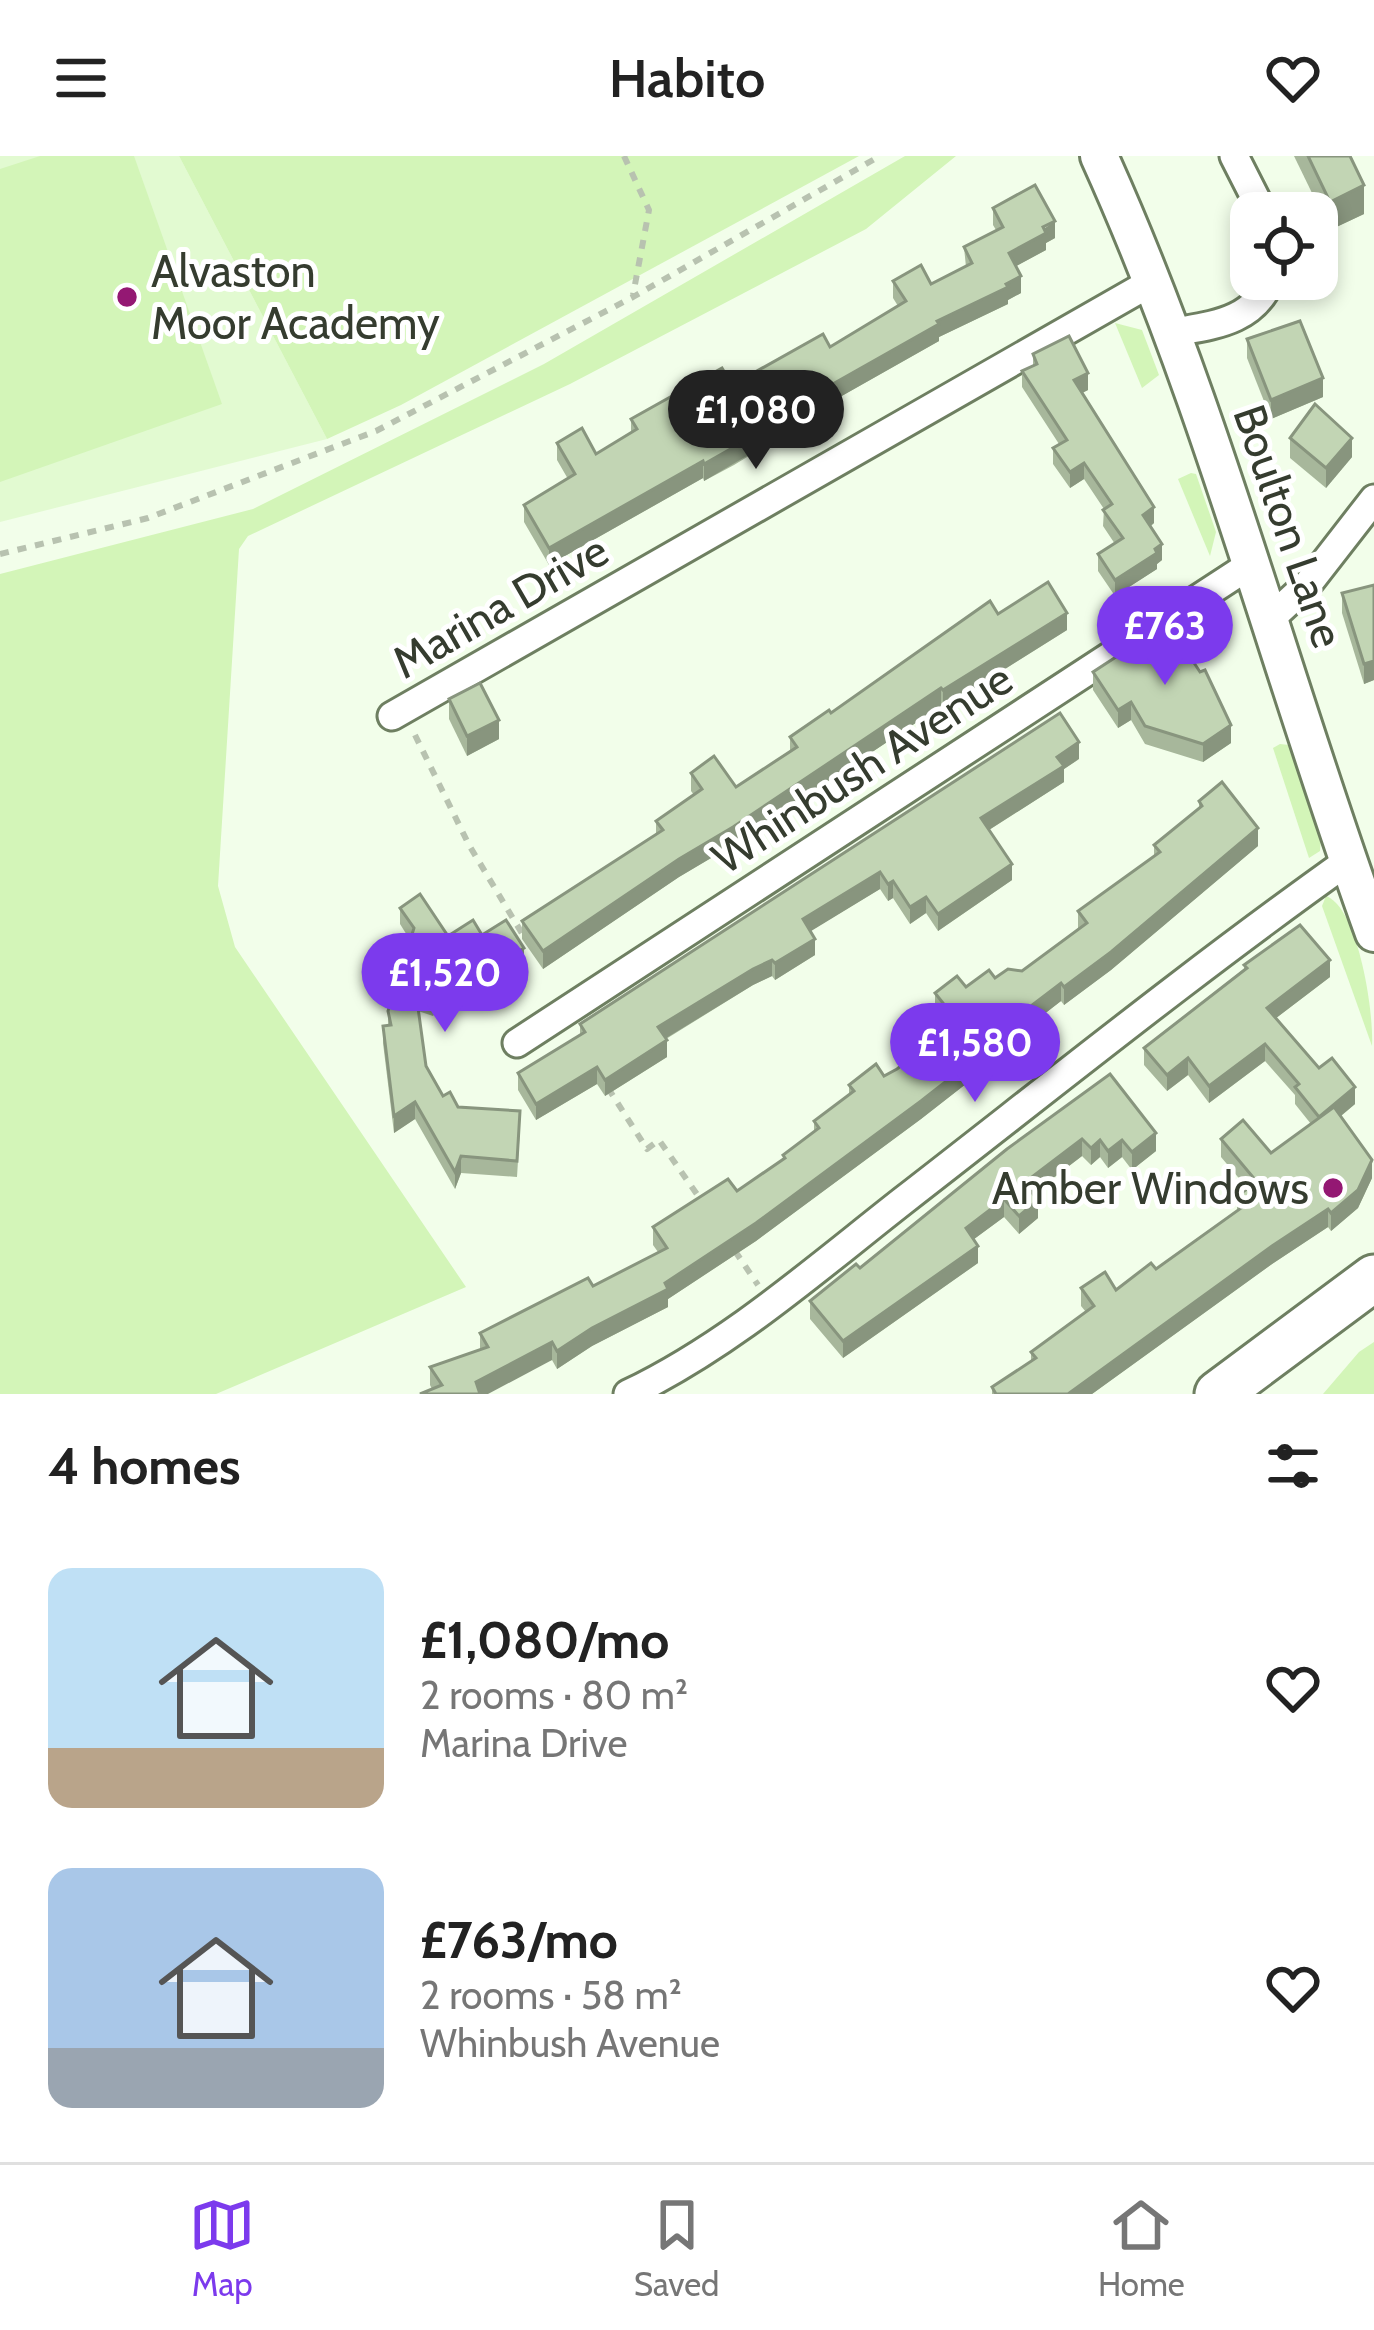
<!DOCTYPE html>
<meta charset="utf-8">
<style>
body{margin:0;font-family:Cabin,sans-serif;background:#f6f6f6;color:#222;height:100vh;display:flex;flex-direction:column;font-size:45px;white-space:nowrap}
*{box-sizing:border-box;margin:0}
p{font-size:39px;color:#767676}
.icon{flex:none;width:66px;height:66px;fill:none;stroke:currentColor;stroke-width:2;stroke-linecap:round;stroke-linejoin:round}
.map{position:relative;height:1238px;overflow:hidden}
.details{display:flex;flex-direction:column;background:#fff;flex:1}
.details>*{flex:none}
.tools{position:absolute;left:1230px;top:36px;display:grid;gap:24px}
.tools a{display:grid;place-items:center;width:108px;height:108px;border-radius:24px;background:#fff;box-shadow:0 6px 18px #0003;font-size:60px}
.price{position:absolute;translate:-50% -102px;padding:0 27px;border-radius:42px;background:#7c3aed;color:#fff;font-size:39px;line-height:78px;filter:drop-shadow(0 3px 6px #0008)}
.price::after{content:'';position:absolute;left:50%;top:72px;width:36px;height:27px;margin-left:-18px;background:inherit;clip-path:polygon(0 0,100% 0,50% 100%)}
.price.selected{background:#222;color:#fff}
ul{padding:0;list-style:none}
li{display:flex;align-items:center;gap:36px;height:300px;padding:0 48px}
li span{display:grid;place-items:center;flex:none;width:336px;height:240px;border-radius:24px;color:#555}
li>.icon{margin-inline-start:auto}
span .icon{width:144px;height:144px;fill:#fffc;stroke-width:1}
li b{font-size:51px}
h2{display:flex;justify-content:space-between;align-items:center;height:144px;padding:0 48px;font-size:51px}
header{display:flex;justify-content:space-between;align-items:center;height:156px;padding:0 48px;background:#fff;font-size:54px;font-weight:600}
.dock{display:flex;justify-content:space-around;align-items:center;height:168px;border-top:3px solid #e0e0e0;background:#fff;font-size:33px;color:#767676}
.dock a{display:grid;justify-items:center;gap:6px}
.dock .selected{color:#7c3aed}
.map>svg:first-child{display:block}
.built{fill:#e2fad1}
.green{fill:#d3f5b8}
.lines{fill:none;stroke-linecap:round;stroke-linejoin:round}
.minor-casing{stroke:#6e7f61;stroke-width:33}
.tertiary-casing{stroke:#6e7f61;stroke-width:42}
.primary-casing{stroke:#6e7f61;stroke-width:51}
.path{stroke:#b8c2b0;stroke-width:6;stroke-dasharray:9 9;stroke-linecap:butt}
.minor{stroke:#fff;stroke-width:27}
.tertiary{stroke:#fff;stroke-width:36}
.primary{stroke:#fff;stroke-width:45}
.wall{fill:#a7b79b}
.shaded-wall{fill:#88957e}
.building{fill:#c2d5b4;stroke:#88957e;stroke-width:3}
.poi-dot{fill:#941873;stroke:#fff;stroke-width:4.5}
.labels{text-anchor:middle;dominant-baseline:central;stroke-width:10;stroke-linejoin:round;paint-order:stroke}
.poi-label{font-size:45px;fill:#353c2f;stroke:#fff;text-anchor:start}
.street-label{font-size:45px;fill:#353c2f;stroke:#fff}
</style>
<header><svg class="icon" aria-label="menu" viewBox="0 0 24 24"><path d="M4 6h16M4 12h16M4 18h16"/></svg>Habito<svg class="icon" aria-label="heart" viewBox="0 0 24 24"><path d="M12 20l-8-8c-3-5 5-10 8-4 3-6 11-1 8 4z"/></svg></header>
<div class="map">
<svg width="1374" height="1238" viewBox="0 0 1374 1238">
<rect width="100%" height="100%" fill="#f2feea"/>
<polygon class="built" points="0,0 179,0 327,283 0,366"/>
<g class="green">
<polygon points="40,0 134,0 222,248 0,326 0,13"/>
<polygon points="179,0 859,0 401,249 327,283"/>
<polygon points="905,0 956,0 866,73 570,228 248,380 239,393 218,730 235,791 466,1131 216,1238 0,1238 0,418 253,353 544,208"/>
<polygon points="1115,167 1142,174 1159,219 1142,232"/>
<polygon points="1191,317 1196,318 1216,376 1210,400 1178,323"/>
<polygon points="1280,588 1289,589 1292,596 1321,682 1320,695 1309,702 1273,592"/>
<path d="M1326 740C1359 752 1374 859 1372 890L1322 750Z"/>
<polygon points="1374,1186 1374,1238 1323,1238 1359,1196"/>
</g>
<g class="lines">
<g class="minor-casing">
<g id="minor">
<polyline points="1234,0 1263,57"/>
<path d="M1170 177C1212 169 1253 167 1271 123"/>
<polyline points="1271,462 1308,428 1374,343"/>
<polyline points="392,560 1150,127"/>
<polyline points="517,887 1253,407"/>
<path d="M628 1238C729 1190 817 1112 904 1044 1051 930 1196 813 1348 705"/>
</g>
</g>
<g class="tertiary-casing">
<path id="tertiary" d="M1099 0C1213 251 1280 519 1374 777"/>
</g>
<g class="primary-casing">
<polyline id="primary" points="1218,1238 1374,1122"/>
</g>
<g class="path">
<polyline points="624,0 649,54 633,139"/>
<polyline points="0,398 148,362 376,275 633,141 880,0"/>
<polyline points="415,579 469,689 526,784"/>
<polyline points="608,932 647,993 659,984 701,1044"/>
<polyline points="735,1095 758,1129"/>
</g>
<use href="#minor" class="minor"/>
<use href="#tertiary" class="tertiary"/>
<use href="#primary" class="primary"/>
</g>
<g class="wall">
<polygon points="1294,0 1350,0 1364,58 1330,74"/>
<polygon points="993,52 1055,82 1046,87 1046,94 1016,110 1021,137 1008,144 1008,148 939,181 939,185 801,263 801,268 734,309 704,325 703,322 549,409 524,366 524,349 568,323 557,304 557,287 596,298 631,277 631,263 732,229 830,191 898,150 893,142 893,125 931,128 966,111 964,91 996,74 993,69"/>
<polygon points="1247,183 1323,241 1271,263 1247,202"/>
<polygon points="1033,198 1088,234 1082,237 1154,367 1151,370 1162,404 1157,408 1157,413 1115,440 1098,415 1098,398 1115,388 1103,370 1104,353 1084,323 1070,332 1053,308 1053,292 1059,288 1022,231 1022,215 1033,210"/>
<polygon points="1290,282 1352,301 1326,332 1290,302"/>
<polygon points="1374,429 1374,524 1364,528 1342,457 1342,437"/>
<polygon points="998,458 1067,474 943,552 941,550 733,689 679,721 543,813 522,783 522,765 656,679 656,665 694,639 691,635 691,617 736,631 790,595 790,581"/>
<polygon points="1093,516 1231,587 1203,606 1145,588 1131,564 1118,572 1093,534"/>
<polygon points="449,543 499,583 467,600 449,563"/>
<polygon points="1079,603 1064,613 1064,626 989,674 1012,724 938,775 926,757 910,768 893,742 888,745 880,733 810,775 815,799 775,824 772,820 753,829 666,883 667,901 605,940 597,928 536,964 518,934 518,917 580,879 580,868"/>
<polygon points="1199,645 1258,690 1111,814 1064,849 1061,845 985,904 985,913 921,963 756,1085 668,1143 668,1151 592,1190 557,1213 552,1204 432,1233 430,1229 430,1211 480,1194 480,1177 593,1130 658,1096 653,1089 653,1071 737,1035 783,1003 783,999 814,976 814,965 849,939 849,929 884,920 897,913 949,873 935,855 935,837 966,831 1022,815 1078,774 1078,755 1154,700 1154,689 1199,653"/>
<polygon points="400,752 448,780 482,779 524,808 468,844 448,812 433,860 418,855 426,910 443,940 458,951 520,972 517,1021 461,1017 455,1033 415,963 394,977 383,887 383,870 388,869 388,855 410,784 400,768"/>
<polygon points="1244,809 1330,821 1276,862 1319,912 1355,948 1341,960 1372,1022 1358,1052 1331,1075 1328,1071 1272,1108 1092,1238 992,1238 992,1231 1031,1206 1031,1196 1086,1156 1081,1150 1081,1132 1116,1134 1156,1113 1237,1055 1237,1040 1248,1033 1221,1001 1221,983 1271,997 1311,968 1295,948 1295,939 1265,905 1209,947 1188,919 1167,935 1144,909 1144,892 1244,813"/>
<polygon points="1110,918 1156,995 1132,1014 1122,1001 1108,1012 1100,1001 1091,1009 1082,1000 1033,1038 1038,1062 1019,1078 1004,1061 974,1083 978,1107 843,1202 810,1163 810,1145 860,1112"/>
</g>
<g class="shaded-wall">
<polygon points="1364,29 1364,58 1330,74 1330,46"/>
<polygon points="1055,65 1055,82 1046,87 1046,94 1009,114 1009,97"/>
<polygon points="1021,120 1021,137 1008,144 1008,148 939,181 939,185 801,263 801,268 704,325 704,308 799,247 937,165"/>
<polygon points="1088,217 1088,234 1074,241 1074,224"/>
<polygon points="1323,222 1323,241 1271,263 1271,244"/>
<polygon points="1352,282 1352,301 1326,332 1326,312"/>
<polygon points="703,305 703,322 549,409 549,392"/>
<polygon points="1084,307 1084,323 1070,332 1070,316"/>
<polygon points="1154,351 1154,367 1143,375 1143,359"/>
<polygon points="1162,388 1162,404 1157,408 1157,413 1115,440 1115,424"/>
<polygon points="1067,457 1067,474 943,552 943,534"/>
<polygon points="1374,505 1374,524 1364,528 1364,508"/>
<polygon points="941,532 941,550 733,689 679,721 543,813 543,795 679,703"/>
<polygon points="1131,546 1131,564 1118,572 1118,554"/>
<polygon points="499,564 499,583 467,600 467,580"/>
<polygon points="1231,569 1231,587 1203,606 1203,588"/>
<polygon points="1079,586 1079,603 1064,613 1064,626 981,679 981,662 1057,601"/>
<polygon points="1258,672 1258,690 1111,814 1064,849 1064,831"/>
<polygon points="1012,708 1012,724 938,775 938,758"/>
<polygon points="880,716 880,733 803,780 803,763"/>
<polygon points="893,725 893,742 888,745 888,728"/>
<polygon points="926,741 926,757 910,768 910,751"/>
<polygon points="815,783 815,799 775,824 775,807"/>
<polygon points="524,792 524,808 468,844 468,827"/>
<polygon points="448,795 448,812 433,860 433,843"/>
<polygon points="772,804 772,820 753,829 658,887 658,871 753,813"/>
<polygon points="1330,804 1330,821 1267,869 1267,852"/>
<polygon points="1061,827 1061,845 985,904 985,913 921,963 756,1085 668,1143 668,1151 592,1190 557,1213 557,1195 665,1127"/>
<polygon points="667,884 667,901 605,940 605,924"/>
<polygon points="1265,888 1265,905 1209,947 1209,930"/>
<polygon points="1188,902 1188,919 1167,935 1167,919"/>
<polygon points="597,911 597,928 536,964 536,948"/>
<polygon points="1355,931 1355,948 1319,978 1319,961"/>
<polygon points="415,946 415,963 394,977 394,960"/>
<polygon points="1156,977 1156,995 1132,1014 1132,996"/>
<polygon points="1082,983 1082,1000 1024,1044 1024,1027"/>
<polygon points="1100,984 1100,1001 1091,1009 1091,992"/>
<polygon points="1122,984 1122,1001 1108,1012 1108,995"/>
<polygon points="461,1000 461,1017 455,1033 455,1016"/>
<polygon points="1372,1004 1372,1022 1358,1052 1331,1075 1331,1057"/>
<polygon points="1004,1043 1004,1061 966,1089 966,1072"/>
<polygon points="1038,1044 1038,1062 1019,1078 1019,1060"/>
<polygon points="1328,1053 1328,1071 1272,1108 1092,1238 1068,1238 1272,1090"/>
<polygon points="978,1090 978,1107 843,1202 843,1185"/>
<polygon points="552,1186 552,1204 488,1238 476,1238 476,1226"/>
</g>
<g class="building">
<polygon points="1308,0 1350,0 1364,29 1330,46"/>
<polygon points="1035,29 1055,65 1043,71 1046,77 1009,97 1021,120 1006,128 1008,131 937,165 939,168 799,247 801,251 734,291 704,308 703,305 549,392 524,349 575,318 557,287 582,272 596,298 637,273 631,263 722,212 732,229 823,178 830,191 906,145 893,125 921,109 931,128 972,107 964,91 1003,71 993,52"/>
<polygon points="1300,165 1323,222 1271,244 1247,183"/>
<polygon points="1069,180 1088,217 1074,224 1154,351 1143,359 1162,388 1155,393 1157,397 1115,424 1098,398 1123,382 1103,354 1112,348 1084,307 1070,316 1053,292 1067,284 1022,215 1037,208 1033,198"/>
<polygon points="1315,248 1352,282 1326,312 1290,282"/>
<polygon points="1048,426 1067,457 943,534 941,532 733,671 679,703 543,795 522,765 663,674 656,665 702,633 691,617 714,600 736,631 797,591 790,581 829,554 831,557 990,445 998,458"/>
<polygon points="1374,429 1374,505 1364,508 1342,437"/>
<polygon points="1168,467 1200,516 1205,514 1231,569 1203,588 1145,570 1131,546 1118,554 1093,516"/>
<polygon points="480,527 499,564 467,580 449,543"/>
<polygon points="1060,557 1079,586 1057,601 1064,610 981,662 1012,708 938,758 926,741 910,751 893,725 888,728 880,716 803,763 815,783 775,807 772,804 753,813 658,871 667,884 605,924 597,911 536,948 518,917 585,876 580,868"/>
<polygon points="1222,626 1258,672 1111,796 1064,831 1061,827 980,889 985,895 921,945 756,1067 665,1127 668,1133 592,1172 557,1195 552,1186 476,1226 480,1238 420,1238 442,1229 430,1211 488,1191 480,1177 588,1122 593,1130 667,1092 653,1071 728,1023 737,1035 785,1002 783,999 819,972 814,965 854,935 849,929 876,908 884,920 897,913 958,866 935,837 957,820 966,831 989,814 995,822 1008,813 1022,815 1087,767 1078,755 1160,696 1154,689 1202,650 1199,645"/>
<polygon points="420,738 448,780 473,764 482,779 506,764 524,792 468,827 448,795 433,843 416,837 426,910 443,940 450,936 458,951 520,955 517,1005 461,1000 455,1016 415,946 394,960 383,870 391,869 388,855 414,772 400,752"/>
<polygon points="1300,769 1330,804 1267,852 1319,912 1332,902 1355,931 1319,961 1295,931 1299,928 1265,888 1209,930 1188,902 1167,919 1144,892 1247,812 1244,809"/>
<polygon points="1110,918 1156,977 1132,996 1122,984 1108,995 1100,984 1091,992 1082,983 1024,1027 1038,1044 1019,1060 1004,1043 966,1072 978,1090 843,1185 810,1145 856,1108 860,1112 1007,993"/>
<polygon points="1334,951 1372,1004 1358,1034 1331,1057 1328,1053 1272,1090 1068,1238 996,1238 992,1231 1036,1202 1031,1196 1094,1150 1081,1132 1105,1116 1116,1134 1151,1107 1156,1113 1244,1050 1237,1040 1257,1026 1221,983 1243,964 1271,997"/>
</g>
<g class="poi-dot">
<circle cx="127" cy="141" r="12"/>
<circle cx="1333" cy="1032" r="12"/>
</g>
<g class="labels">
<g class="poi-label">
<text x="151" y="115">Alvaston<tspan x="151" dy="52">Moor Academy</tspan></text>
<text x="1309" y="1032" text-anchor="end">Amber Windows</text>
</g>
<g class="street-label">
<text transform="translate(1289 370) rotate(71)">Boulton Lane</text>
<text transform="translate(500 450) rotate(-30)">Marina Drive</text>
<text transform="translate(862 612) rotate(-33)">Whinbush Avenue</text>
</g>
</g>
</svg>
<div class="tools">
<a><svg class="icon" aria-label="locate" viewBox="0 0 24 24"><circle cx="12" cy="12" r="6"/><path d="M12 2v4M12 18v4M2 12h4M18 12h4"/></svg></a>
</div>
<b class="price selected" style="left:756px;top:316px">£1,080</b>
<b class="price" style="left:1165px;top:532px">£763</b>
<b class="price" style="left:445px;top:879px">£1,520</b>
<b class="price" style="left:975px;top:949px">£1,580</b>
</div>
<section class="details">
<h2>4 homes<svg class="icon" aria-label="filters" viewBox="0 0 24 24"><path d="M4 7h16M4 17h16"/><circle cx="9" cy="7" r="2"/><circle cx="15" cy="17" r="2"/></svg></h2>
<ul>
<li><span style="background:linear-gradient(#bfe0f5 75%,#b9a48a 0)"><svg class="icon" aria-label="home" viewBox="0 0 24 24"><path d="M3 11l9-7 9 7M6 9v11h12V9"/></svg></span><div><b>£1,080/mo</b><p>2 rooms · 80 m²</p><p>Marina Drive</p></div><svg class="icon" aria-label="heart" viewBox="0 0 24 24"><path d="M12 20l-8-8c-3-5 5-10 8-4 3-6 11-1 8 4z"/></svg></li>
<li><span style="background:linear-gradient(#a9c7e8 75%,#9aa5b1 0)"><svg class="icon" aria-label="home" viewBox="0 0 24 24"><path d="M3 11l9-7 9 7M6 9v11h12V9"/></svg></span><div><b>£763/mo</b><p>2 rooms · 58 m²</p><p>Whinbush Avenue</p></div><svg class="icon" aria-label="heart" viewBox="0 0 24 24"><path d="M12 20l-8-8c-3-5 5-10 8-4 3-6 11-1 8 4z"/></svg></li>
</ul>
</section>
<nav class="dock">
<a class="selected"><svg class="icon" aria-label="map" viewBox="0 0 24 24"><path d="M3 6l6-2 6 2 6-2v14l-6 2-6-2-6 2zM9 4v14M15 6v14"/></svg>Map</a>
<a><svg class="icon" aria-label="saved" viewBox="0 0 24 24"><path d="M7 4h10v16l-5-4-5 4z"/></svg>Saved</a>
<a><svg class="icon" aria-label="home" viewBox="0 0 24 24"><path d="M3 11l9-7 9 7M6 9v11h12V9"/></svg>Home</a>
</nav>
